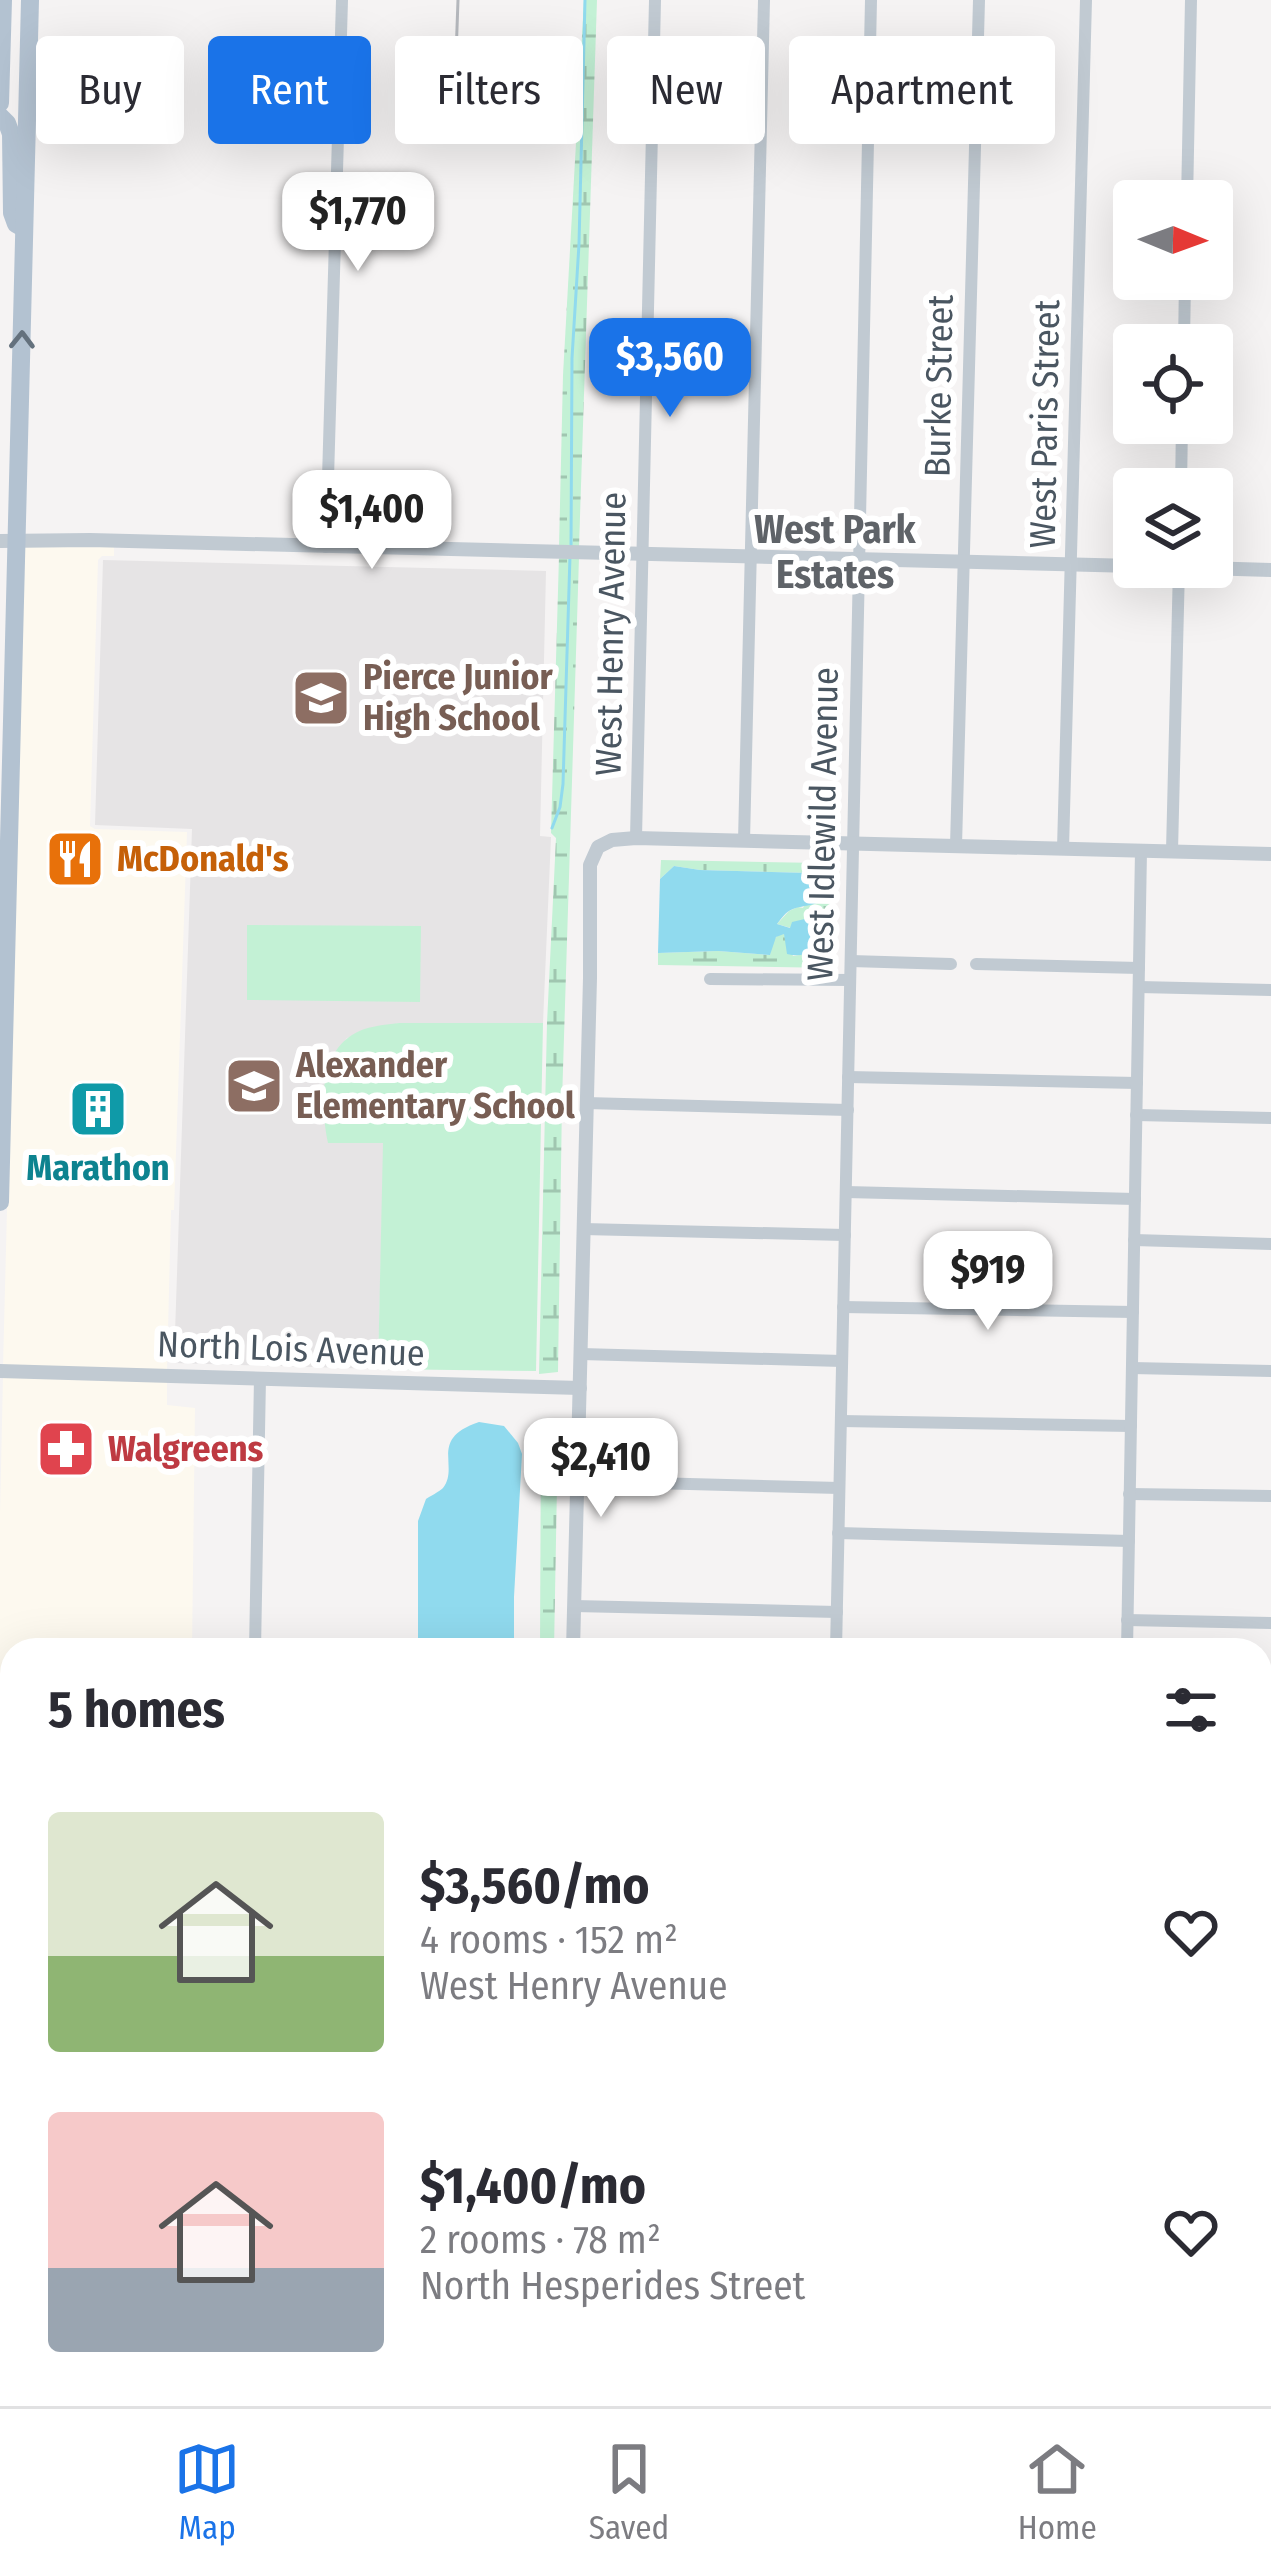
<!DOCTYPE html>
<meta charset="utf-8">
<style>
body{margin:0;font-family:"Fira Sans Condensed",sans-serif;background:#f7f7f7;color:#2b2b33;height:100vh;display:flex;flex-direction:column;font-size:45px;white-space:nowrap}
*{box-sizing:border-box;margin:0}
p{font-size:39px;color:#7c7c81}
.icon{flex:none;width:66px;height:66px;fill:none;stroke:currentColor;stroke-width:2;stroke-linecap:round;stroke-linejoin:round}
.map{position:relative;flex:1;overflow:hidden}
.details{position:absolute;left:0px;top:1638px;width:1272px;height:768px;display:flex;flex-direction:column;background:#fff;border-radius:36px 36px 0 0;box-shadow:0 12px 48px #0002}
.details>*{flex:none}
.top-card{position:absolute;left:36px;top:36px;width:1200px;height:108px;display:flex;gap:24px}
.needle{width:78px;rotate:91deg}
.buttons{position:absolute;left:1113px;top:180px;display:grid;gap:24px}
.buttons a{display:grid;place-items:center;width:120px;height:120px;border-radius:12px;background:#fff;box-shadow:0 12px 48px #0002;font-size:60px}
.price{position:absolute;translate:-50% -102px;padding:0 27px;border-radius:24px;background:#fff;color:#222;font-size:39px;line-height:78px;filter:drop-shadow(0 3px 6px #0008)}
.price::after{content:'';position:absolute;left:50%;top:72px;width:36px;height:27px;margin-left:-18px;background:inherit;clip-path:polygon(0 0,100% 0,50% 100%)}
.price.on{background:#1a73e8;color:#fff}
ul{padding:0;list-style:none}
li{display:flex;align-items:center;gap:36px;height:300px;padding:0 48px}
li span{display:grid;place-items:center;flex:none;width:336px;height:240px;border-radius:12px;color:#555}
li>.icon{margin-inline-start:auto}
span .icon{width:144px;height:144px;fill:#fffc;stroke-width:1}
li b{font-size:51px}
h2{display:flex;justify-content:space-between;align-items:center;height:144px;padding:0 48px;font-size:51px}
.tag{padding:0 42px;border-radius:12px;background:#fff;box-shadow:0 12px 48px #0002;font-size:42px;line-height:108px}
.tag.on{background:#1a73e8;color:#fff}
.dock{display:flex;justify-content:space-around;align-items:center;height:168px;border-top:3px solid #e1e1e2;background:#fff;font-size:33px;color:#7c7c81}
.dock a{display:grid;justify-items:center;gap:6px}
.dock .on{color:#1a73e8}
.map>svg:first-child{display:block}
.commercial{fill:#fdf9ef}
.education{fill:#e6e4e5}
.wetland{fill:url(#wetland-marsh)}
.park{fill:#c3f1d5}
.water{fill:#90daee}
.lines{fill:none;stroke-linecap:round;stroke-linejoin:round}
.stream{stroke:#90daee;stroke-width:3}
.minor{stroke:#c1cad2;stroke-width:12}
.tertiary{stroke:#c1cad2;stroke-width:14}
.primary{stroke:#b3c2d1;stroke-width:18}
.rail{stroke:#b5b8bd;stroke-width:3}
.oneway{stroke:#64717d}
.labels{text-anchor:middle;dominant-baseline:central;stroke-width:12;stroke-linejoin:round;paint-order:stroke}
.street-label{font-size:36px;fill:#4a5661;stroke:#fff}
.education-label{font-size:36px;font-weight:bold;fill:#785e54;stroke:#fff;text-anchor:start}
.food-label{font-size:36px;font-weight:bold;fill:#c56008;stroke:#fff;text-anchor:start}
.culture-label{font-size:36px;font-weight:bold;fill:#0d838f;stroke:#fff}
.health-label{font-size:36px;font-weight:bold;fill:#be3a42;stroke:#fff;text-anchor:start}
.neighbourhood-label{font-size:39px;font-weight:bold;fill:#5f6368;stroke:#fff}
</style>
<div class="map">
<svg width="1271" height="2406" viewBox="0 0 1271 2406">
<defs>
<pattern id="wetland-marsh" width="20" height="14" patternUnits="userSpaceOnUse" patternTransform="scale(3)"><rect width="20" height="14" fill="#c3f1d5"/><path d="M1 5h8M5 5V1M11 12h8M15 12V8" fill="none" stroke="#a0c6b0"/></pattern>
</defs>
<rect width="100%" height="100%" fill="#f5f3f3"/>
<g class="commercial">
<polygon points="24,545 114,545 114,556 102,556 98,560 90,826 95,829 187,832 174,1210 171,1210 167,1371 3,1366"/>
<polygon points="3,1376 167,1380 167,1405 195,1408 192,1650 12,1650 12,2232 0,2231 0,1514"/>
<polygon points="1260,2381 1271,2382 1271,2406 862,2406 863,2394 1260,2394"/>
<polygon points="178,2394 529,2394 529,2406 188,2406"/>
<polygon points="545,2394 852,2394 851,2406 545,2406"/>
</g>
<polygon class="education" points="103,560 546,571 540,836 551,837 543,1023 399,1023 347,1038 331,1058 323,1098 323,1120 384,1142 378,1369 174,1363 192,829 95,825"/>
<g class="wetland">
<polygon points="584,0 597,0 579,547 559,547 563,375"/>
<polygon points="559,556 579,557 562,1101 558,1372 539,1374 547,1023 556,838 551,833"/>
<path d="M661 860 821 863 833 871V968L658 965V953L718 951 770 955C772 946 773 934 784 934L793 956C807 954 816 952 824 940L820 925 791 928 777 924 789 911 798 907 803 908 819 876 810 873 700 870 674 866 660 879Z"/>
<polygon points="555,1419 558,1430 554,1650 540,1650 541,1424"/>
</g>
<g class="park">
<polygon points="247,925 421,926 420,1002 247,1000"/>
<path d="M399 1023H543L536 1371 378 1369 383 1143H328C321 1109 318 1056 352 1035 366 1026 383 1025 399 1023Z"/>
</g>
<g class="water">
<path d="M674 866 700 870 810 873 819 876C828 910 813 902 793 909 785 912 782 918 777 924L790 928 792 922 809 918 820 925 824 940C816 953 802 958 787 954L784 934 776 937 770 955 718 951 658 953 660 879Z"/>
<path d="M479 1422 504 1426 518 1443 522 1454 514 1597V1650H418V1521L426 1499C429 1497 440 1491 443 1488 460 1466 428 1439 479 1422Z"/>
</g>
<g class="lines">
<g class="stream">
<polyline points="571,546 572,358 579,244 585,0"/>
<polyline points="552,828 560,807 563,784 570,556"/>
</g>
<g class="minor">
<polyline points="1187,201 1191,0"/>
<polyline points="1184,345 1185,279"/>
<polyline points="1181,489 1182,423"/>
<polyline points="326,547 342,0"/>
<polyline points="636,838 655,0"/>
<polyline points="744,841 764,0"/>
<polyline points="956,846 979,0"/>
<polyline points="1063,849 1086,0"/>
<polyline points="1172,851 1179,567"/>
<polyline points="851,961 951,964"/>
<polyline points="976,964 1139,968"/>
<polyline points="710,979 850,980"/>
<polyline points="1139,987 1271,990"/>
<polyline points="848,1077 1137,1083"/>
<polyline points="586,1103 848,1110"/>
<polyline points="1136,1115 1271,1118"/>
<polyline points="846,1192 1135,1199"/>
<polyline points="583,1229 845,1235"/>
<polyline points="1134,1240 1271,1244"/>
<polyline points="843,1307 1133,1312"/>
<polyline points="581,1354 842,1361"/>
<polyline points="1132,1368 1271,1371"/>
<polyline points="841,1421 1131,1426"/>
<polyline points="577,1481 839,1488"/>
<polyline points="1129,1494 1271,1496"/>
<polyline points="838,1533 1129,1541"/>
<polyline points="574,1606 837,1612"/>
<polyline points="1127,1620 1271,1623"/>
<polyline points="836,1649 936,1650"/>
<polyline points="255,1650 260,1378"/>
<polyline points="836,1650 871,0"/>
<polyline points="1127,1650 1141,851"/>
<polyline points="1260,1748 1271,1748"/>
<polyline points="1260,1873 1271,1873"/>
<polyline points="1260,1997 1271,1998"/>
</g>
<g class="tertiary">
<polyline points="0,541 90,540 1134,566"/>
<polyline points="1170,567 1271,570"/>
<polyline points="0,1371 580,1388"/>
<polyline points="573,1650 590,978 590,865 598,847 612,840 636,838 1271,854"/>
<polyline points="0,2236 12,2236"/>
<polyline points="1260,2266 1271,2267"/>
<polyline points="857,2406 857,2394"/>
</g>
<g class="primary">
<polyline points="0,103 3,0"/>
<polyline points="0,116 7,123 11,134 12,213 16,224 23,228"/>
<polyline points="0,1202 30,0"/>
<polyline points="0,2333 12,2338"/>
<polyline points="0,2382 12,2371"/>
<polyline points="110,2394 115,2406"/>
<polyline points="160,2394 171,2406"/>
</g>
<polyline class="rail" points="455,85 458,0"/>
</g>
<defs><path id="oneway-chevron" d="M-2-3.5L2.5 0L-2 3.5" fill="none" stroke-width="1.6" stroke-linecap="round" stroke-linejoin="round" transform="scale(3)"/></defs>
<use class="oneway" href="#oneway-chevron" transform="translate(22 340) rotate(-89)"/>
<defs>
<g id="school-square" transform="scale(3)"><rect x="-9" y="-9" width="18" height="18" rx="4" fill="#8d6e63" stroke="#fff"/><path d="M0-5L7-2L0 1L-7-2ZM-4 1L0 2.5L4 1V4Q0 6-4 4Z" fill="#fff"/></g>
<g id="restaurant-square" transform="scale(3)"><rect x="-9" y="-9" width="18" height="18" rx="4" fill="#e8710a" stroke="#fff"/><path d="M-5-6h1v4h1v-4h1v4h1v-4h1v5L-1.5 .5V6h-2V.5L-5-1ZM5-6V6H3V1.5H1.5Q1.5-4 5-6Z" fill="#fff"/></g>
<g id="building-square" transform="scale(3)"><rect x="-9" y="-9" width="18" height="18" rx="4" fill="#0f9aa8" stroke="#fff"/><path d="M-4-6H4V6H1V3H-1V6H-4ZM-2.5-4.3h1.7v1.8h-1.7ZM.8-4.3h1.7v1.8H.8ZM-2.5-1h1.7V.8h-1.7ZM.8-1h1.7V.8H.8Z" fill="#fff"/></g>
<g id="pharmacy-square" transform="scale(3)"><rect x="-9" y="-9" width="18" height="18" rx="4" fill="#e0444e" stroke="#fff"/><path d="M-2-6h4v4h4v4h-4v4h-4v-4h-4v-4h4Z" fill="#fff"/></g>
</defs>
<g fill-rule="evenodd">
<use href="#school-square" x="321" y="698"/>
<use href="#restaurant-square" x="75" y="859"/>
<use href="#school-square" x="254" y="1086"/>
<use href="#building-square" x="98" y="1109"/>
<use href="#pharmacy-square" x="66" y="1449"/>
</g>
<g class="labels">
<g class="street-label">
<text transform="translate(939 386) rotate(-89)">Burke Street</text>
<text transform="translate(1045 424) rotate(-89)">West Paris Street</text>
<text transform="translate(611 634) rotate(-89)">West Henry Avenue</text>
<text transform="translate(823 824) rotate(-89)">West Idlewild Avenue</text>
<text transform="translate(291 1349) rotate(2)">North Lois Avenue</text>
</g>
<g class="education-label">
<text x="363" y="677">Pierce Junior<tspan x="363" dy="41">High School</tspan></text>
<text x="296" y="1065">Alexander<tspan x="296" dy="41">Elementary School</tspan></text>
</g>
<g class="food-label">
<text x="117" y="859">McDonald's</text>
</g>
<g class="culture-label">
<text x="98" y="1168">Marathon</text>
</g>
<g class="health-label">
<text x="108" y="1449">Walgreens</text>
</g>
<g class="neighbourhood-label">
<text x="835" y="530">West Park<tspan x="835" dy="45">Estates</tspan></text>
</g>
</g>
</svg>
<div class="buttons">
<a><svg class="needle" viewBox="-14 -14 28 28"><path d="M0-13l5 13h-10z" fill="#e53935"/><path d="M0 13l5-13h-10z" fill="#7c7c81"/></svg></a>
<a><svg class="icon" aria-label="locate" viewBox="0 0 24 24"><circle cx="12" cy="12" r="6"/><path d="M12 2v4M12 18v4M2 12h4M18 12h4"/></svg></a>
<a><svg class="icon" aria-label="layers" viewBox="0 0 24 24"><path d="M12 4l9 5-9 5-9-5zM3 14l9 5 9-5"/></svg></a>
</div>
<b class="price" style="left:358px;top:274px">$1,770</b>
<b class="price on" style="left:670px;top:420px">$3,560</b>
<b class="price" style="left:372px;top:572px">$1,400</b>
<b class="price" style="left:988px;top:1333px">$919</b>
<b class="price" style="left:601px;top:1520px">$2,410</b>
<div class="top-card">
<a class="tag">Buy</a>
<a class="tag on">Rent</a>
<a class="tag">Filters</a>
<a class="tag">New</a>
<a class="tag">Apartment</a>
</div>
<section class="details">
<h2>5 homes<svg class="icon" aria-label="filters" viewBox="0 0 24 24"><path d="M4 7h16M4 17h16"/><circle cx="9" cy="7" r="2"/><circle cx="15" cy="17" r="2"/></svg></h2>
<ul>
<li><span style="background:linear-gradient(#dfe7d0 60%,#8fb573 0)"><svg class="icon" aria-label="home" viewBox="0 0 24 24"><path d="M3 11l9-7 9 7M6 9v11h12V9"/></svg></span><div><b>$3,560/mo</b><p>4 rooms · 152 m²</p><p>West Henry Avenue</p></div><svg class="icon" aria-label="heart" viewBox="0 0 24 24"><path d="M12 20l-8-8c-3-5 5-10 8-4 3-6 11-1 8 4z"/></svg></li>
<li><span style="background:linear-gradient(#f6c9c9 65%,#9aa5b1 0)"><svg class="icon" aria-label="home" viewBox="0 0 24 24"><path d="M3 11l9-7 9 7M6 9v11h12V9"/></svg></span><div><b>$1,400/mo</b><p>2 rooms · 78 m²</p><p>North Hesperides Street</p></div><svg class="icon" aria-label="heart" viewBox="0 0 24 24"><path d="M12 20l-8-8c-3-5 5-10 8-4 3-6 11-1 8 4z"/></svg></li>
</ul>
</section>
</div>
<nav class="dock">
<a class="on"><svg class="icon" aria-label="map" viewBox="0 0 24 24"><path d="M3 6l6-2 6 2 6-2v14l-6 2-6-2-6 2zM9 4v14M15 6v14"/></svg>Map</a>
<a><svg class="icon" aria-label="saved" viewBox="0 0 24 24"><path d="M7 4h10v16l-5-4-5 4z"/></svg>Saved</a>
<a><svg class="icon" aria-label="home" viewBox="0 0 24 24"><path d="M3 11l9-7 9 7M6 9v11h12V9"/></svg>Home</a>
</nav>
